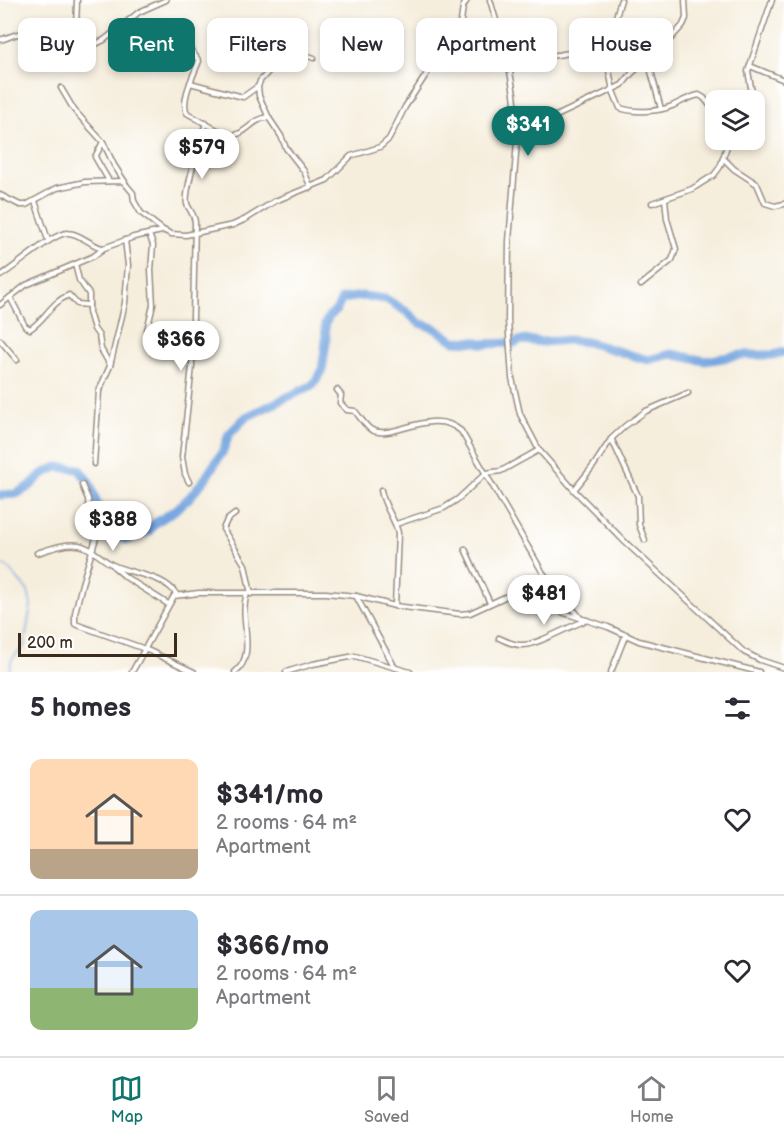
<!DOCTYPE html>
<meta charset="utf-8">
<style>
body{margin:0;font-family:"Balsamiq Sans",sans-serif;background:#f2f2f3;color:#2b2b33;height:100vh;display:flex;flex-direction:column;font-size:22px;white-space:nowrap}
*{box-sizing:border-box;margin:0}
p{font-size:20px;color:#7c7c81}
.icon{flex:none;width:33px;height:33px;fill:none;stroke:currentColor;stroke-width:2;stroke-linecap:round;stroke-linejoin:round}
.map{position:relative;height:672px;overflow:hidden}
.side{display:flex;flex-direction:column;background:#fff;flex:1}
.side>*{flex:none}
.guide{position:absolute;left:18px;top:18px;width:748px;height:54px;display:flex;gap:12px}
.controls{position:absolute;left:705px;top:90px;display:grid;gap:12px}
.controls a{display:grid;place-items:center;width:60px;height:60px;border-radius:12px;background:#fff;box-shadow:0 3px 9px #0003;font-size:30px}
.scale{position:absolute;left:18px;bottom:15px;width:159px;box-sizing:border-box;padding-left:6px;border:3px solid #3b2a1e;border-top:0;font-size:16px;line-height:21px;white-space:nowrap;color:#3b2a1e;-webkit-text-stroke:4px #fff;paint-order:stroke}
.price{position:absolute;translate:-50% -51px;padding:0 14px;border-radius:21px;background:#fff;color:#222;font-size:20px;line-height:39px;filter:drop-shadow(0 2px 3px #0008)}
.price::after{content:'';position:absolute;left:50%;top:36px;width:18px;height:14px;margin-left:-9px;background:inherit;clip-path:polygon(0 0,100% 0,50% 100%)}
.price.selected{background:#0f766e;color:#fff}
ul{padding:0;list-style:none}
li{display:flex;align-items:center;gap:18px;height:150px;padding:0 30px}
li+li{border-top:2px solid #e1e1e2}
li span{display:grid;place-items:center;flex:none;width:168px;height:120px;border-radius:12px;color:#555}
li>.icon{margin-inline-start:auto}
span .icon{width:72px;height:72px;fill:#fffc;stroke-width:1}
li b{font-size:26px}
h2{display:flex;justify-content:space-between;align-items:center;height:72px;padding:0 30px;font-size:26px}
.pill{padding:0 21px;border-radius:12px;background:#fff;box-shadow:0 3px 9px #0003;font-size:21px;line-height:54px}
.pill.selected{background:#0f766e;color:#fff}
.tab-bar{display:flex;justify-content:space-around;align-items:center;height:84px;border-top:2px solid #e1e1e2;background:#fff;font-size:16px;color:#7c7c81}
.tab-bar a{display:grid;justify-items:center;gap:3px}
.tab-bar .selected{color:#0f766e}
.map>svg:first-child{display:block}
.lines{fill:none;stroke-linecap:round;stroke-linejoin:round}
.stream{stroke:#74a5df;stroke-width:1.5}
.river{stroke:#74a5df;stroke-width:9}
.minor-casing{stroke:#988c7e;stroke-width:7}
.minor{stroke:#fff;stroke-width:4}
</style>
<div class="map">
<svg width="784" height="672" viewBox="0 0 784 672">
<rect width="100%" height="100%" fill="#fff"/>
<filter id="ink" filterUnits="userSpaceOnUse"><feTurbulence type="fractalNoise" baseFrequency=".0167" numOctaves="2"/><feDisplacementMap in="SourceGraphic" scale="12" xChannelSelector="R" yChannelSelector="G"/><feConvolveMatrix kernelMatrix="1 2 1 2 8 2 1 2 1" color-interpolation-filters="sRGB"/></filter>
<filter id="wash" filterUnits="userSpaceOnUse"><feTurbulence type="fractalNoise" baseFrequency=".008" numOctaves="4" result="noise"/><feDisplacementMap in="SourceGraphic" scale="24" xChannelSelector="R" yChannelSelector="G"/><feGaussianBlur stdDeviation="1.35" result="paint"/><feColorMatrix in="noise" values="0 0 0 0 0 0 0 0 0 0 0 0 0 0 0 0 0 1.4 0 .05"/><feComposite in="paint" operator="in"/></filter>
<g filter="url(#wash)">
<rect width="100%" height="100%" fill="#f6eedd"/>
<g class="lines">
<polyline class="stream" points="0,564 6,566 28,591 31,605 24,646 12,659 9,672"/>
<polyline class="river" points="0,495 16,494 30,486 42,474 57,467 79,469 89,482 106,528 126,540 149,531 154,524 175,510 189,498 205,479 223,451 229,434 246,417 313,385 322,371 326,341 325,324 329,316 336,311 342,299 362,296 386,299 407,312 419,323 434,328 454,341 478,342 483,344 514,343 522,340 543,342 568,340 587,342 648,360 671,354 705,361 741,355 773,355 784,352"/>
</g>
</g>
<g filter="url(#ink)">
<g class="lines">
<g class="minor-casing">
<g id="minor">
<polyline points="77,0 76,30 78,54"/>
<polyline points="490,0 508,61 514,94 518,129 509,241 508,320 512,378 520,414 539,450 574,490 625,542 744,652 760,660 784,668"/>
<path d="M180 35 199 61C194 74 180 101 187 113 198 119 219 133 230 135 245 137 254 116 269 118"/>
<path d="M0 40C7 38 15 34 23 33 38 33 53 54 69 57L104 40 139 12 166 0"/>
<path d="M604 44 613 91 620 108C634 113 658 112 672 106 681 102 689 97 699 95L704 98 716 113"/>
<polyline points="648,60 661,109"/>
<path d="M508 61C529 58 600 54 610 36 615 25 617 11 621 0"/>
<polyline points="750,66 784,80"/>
<polyline points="190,83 243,97 257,87"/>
<polyline points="61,88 74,110 103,142 114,165 125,182"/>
<polyline points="751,100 752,93 748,71 772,0"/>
<polyline points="518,129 552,118 622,85 632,73 667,43 683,25 686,18 685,0"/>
<polyline points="103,142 95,157 109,181"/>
<polyline points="723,158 734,169 757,184 765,203 775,206 784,204"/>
<polyline points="311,188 304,171 286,148 281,136 269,118 259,96 258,87 260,81 289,49 314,58"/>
<polyline points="0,195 20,205 26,205 57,188 85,182 123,181 133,193 134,201 141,213 163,230 171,234 186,235 233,225 246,219 275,201 327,180 351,156 380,147 389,139 405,107 461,21 463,7 467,0"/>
<polyline points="35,201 48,240"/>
<polyline points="652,203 692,189 714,175 720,167 729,140"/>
<polyline points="149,234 153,245 151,270 153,305 147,330 155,332 171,333 193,340"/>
<polyline points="75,264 79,280 89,294 89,312 94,329 99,336 101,349 110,365"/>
<path d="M0 276C16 267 54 232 68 233 80 233 91 246 103 248"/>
<polyline points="641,285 672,260 676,249 667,219 665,199"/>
<path d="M10 297 25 326 30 329C46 319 50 303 69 295L77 304 89 305"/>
<polyline points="0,305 26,285 94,256 104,248 134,237 162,231"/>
<polyline points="0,340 17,360"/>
<path d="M337 390 341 395 340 403 347 410 355 411C359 416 364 424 370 429 392 443 431 405 461 431L543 573 579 616"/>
<polyline points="612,440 638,496 639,525 645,540"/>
<polyline points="94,464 99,391 110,366 125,303 128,265 125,240"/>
<path d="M189 482 185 474 182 457 192 366 195 222C194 214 190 211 187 204 184 193 201 136 206 123"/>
<polyline points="82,485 88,499 89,515 96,538 82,584 75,613 75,624 145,649 194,672"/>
<path d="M381 490C384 508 395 518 398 533L395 606"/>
<polyline points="574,490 594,465 611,439 625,426 646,411 688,393"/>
<polyline points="235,514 227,520 223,529 245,565 251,594"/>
<polyline points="396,524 444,508 458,499 486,473 501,471 539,450"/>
<polyline points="465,549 490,603"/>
<path d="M37 553C50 549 65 543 79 545 91 547 100 558 111 564 131 575 164 574 177 595"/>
<polyline points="114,567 127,578 168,604"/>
<polyline points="356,596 394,666"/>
<path d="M499 638C506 641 513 645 521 645 536 646 569 626 587 620"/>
<polyline points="132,672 174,596 199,593 326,593 356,596 395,606 460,614 470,613 507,596 520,594 538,599 561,612 608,627 639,641 759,672"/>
<path d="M235 672C258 655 238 618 247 594"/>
<polyline points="286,672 313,664 355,656 410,672"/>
<polyline points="611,672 626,634"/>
</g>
</g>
<use href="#minor" class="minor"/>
</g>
</g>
</svg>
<div class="controls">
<a><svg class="icon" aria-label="layers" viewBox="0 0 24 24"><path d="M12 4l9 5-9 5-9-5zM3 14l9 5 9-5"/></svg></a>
</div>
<div class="scale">200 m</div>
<b class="price selected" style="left:528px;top:157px">$341</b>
<b class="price" style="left:202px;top:180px">$579</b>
<b class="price" style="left:181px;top:372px">$366</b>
<b class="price" style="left:113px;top:552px">$388</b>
<b class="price" style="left:544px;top:626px">$481</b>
<div class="guide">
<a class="pill">Buy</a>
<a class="pill selected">Rent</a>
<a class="pill">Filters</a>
<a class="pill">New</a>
<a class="pill">Apartment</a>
<a class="pill">House</a>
</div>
</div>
<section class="side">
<h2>5 homes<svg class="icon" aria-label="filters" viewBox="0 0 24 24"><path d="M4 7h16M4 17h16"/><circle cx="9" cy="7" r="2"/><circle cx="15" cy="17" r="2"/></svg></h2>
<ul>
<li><span style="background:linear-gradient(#ffd9b3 75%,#b9a48a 0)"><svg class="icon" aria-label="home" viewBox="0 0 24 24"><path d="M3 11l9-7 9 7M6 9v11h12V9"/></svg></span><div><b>$341/mo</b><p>2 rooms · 64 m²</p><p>Apartment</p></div><svg class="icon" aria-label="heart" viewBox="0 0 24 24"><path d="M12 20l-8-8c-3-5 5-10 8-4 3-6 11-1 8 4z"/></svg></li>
<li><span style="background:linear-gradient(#a9c7e8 65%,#8fb573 0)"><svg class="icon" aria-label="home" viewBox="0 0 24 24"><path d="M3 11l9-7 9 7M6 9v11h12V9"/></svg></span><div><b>$366/mo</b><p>2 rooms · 64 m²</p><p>Apartment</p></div><svg class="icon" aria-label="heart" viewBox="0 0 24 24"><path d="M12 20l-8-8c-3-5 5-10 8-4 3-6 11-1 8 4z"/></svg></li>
</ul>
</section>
<nav class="tab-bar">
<a class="selected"><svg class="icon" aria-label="map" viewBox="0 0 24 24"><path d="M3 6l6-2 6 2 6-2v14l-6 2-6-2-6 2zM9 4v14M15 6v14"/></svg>Map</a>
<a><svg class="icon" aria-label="saved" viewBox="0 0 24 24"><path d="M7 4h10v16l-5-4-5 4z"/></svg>Saved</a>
<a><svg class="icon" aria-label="home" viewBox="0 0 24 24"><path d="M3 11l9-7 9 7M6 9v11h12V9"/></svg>Home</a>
</nav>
